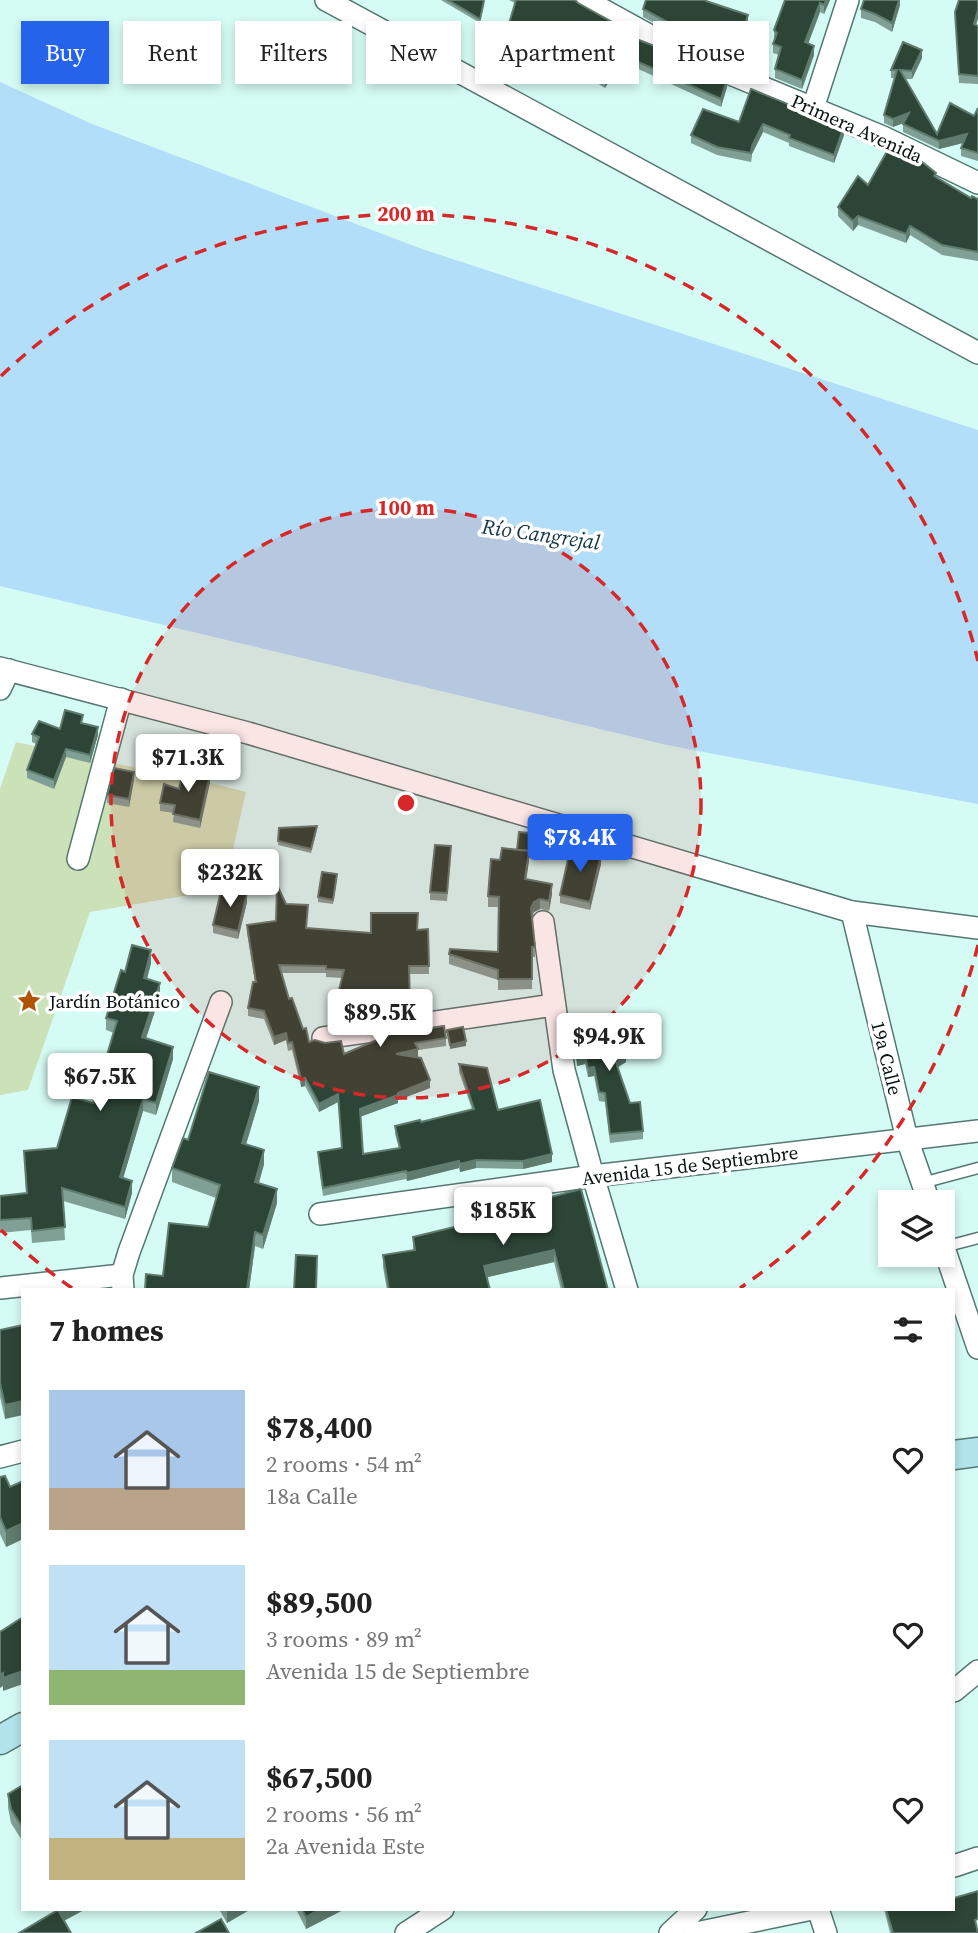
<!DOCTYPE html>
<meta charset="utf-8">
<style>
body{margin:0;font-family:"Source Serif 4",serif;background:#f2f2f2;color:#222;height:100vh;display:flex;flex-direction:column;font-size:26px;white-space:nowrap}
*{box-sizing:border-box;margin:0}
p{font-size:23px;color:#767676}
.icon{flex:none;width:38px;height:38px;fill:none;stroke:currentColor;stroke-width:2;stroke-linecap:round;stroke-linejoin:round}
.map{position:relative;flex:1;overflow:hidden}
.sheet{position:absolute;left:21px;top:1288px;width:934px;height:623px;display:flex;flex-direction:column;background:#fff;border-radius:0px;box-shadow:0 4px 10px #0003}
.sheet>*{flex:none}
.hud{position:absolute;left:21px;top:21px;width:936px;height:63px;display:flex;gap:14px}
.buttons{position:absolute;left:878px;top:1190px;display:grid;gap:14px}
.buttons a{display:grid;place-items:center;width:77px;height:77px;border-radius:0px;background:#fff;box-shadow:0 4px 10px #0003;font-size:35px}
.price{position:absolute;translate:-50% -60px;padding:0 16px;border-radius:7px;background:#fff;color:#222;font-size:23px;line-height:46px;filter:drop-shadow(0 2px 4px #0008)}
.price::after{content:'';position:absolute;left:50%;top:42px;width:21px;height:16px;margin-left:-10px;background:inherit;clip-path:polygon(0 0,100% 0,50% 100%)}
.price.active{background:#2563eb;color:#fff}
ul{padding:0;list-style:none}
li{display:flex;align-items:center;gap:21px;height:175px;padding:0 28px}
li span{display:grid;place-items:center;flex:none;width:196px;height:140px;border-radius:0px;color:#555}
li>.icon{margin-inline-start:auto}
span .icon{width:84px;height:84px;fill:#fffc;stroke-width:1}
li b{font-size:30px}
h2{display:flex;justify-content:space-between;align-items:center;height:84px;padding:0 28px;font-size:30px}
.chip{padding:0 24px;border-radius:0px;background:#fff;box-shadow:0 4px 10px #0003;font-size:24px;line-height:63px}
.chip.active{background:#2563eb;color:#fff}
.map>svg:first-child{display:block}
.green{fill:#cbe1b7}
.water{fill:#b2def9}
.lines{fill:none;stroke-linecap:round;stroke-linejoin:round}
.lane-casing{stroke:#557771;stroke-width:13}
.street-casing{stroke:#557771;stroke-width:24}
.secondary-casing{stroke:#557771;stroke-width:31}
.lane{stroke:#fff;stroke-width:10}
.street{stroke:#fff;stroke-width:21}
.secondary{stroke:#b2e5eb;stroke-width:28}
.wall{fill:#81a095}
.shaded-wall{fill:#5f7c6f}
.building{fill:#2d4536;stroke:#5f7c6f;stroke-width:2}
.ring{fill:none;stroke:#d62828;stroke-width:3.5;stroke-dasharray:12 9}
.labels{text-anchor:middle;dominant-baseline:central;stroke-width:7;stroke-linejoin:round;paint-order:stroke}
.street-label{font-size:19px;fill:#061311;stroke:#fff}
.poi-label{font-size:19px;fill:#061311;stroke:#fff;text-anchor:start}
.water-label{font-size:21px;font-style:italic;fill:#113446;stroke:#fff}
.centre{fill:#d62828;stroke:#fff;stroke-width:3.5}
.ring-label{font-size:21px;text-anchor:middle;font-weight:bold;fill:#d62828;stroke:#fff;stroke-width:7;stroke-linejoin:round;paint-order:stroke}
</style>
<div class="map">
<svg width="978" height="1933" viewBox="0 0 978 1933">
<rect width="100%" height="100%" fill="#d5fcf4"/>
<polygon class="green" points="16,742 179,777 184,776 246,792 224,889 90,912 28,1090 0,1095 0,789"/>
<polygon class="water" points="0,82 92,124 422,249 978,430 978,804 667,745 0,586"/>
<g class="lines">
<g class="lane-casing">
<g id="lane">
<polyline points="922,1183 978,1168"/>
<polyline points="944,1247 978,1238"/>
</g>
</g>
<g class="street-casing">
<g id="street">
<polyline points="326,0 978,353"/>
<polyline points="585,0 687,56 883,137 978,183"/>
<polyline points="813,108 848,0"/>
<polyline points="0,668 248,733 852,912 978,928"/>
<polyline points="0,689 9,670"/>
<polyline points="78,859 121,699"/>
<polyline points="852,912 907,1139 929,1202"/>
<polyline points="543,922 564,1070 593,1176 627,1290"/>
<polyline points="323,1038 554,1005"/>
<polyline points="320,1214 593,1176 978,1131"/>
<polyline points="943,1245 978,1348"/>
<polyline points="0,1288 122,1275"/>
<polyline points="123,1290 122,1275 129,1252 221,1002"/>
<polyline points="0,1457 23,1451"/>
<polyline points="954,1691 978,1671"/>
<polyline points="954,1866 978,1858"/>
<polyline points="818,1909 826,1933"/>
<polyline points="406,1933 443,1909"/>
<polyline points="670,1933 696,1909"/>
<polyline points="696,1933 812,1909"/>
</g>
</g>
<g class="secondary-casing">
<g id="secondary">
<polyline points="954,1455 978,1452"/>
<polyline points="0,1740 23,1727"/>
</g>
</g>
<use href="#lane" class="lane"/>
<use href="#street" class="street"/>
<use href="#secondary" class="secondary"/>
</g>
<g class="wall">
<polygon points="441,0 483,0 484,5 480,23"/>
<polygon points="509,0 575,0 578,3 632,37 727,87 721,107 634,67 627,80 614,73 605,88 589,78 589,72 565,66 536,51 536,44 508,35 508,27 515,3"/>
<polygon points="785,0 830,0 824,14 820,12 808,44 814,55 802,89 775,78 775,69 779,55 773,53 773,44 774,40 774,30"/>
<polygon points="900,0 900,5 892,32 875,22 861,18 861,9"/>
<polygon points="978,0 978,18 976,25 978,26 978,84 959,83 955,12"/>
<polygon points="708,2 748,22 738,54 673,33 643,17 643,9"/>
<polygon points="922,58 912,79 905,79 937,134 974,116 978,108 978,161 961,156 961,148 963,143 939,149 903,132 903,123 893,127 884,123 884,115 895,78 891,78 891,70"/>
<polygon points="751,89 844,135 834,163 789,146 789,143 763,132 752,154 751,162 717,155 691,143 691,135 739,122"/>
<polygon points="936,176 971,198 978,199 978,261 942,255 910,235 906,243 858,225 853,231 838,216 838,207 868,185"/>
<polygon points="83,723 98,735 90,763 66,757 54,789 27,778 27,770 36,744 32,742 32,734"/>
<polygon points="134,780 129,807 107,803 107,795"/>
<polygon points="210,782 200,828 173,822 174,813 160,811 160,803 179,789"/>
<polygon points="279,828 317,830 311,853 278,845"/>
<polygon points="539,839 537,859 529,858 526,879 552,894 549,911 540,909 534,912 532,916 535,947 535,957 532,957 532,989 498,990 498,980 449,964 449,954 498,952 498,907 488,907 488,896 500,860 517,850"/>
<polygon points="451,855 447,901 430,900 430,892"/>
<polygon points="601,864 590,910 560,903 560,895"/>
<polygon points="337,879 333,904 318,902 318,897"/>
<polygon points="247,902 238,939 213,933 213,925"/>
<polygon points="286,904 307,928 371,933 428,929 429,974 409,974 410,1012 333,1023 333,1015 342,978 326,977 326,973 282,973 289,999 309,1042 344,1054 446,1038 446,1046 418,1050 418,1057 430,1088 398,1100 398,1103 360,1116 363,1154 399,1148 395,1134 395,1126 421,1122 472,1109 459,1072 459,1064 498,1110 552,1162 523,1169 476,1168 460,1172 459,1168 407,1181 406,1179 323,1196 318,1160 318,1152 342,1149 338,1102 319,1112 305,1086 301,1087 292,1050 288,1051 286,1040 274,1045 264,1019 248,1016 248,1008 255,982 247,933 247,925 276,921"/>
<polygon points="151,963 147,979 160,996 146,1038 173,1059 156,1115 143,1111 123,1178 132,1193 125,1219 63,1201 65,1240 32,1243 31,1230 0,1233 0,1196 26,1193 24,1151 57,1148 93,1103 114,1033 106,1030 106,1018 125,972"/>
<polygon points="573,1029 626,1062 618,1067 630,1103 643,1131 643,1139 610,1143 605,1102 599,1101 594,1076 588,1077 585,1064 577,1066 573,1038"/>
<polygon points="259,1101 246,1145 264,1164 259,1183 277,1203 263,1249 255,1246 249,1290 145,1290 163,1276 208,1227 216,1198 172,1182 172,1168 188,1140"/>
<polygon points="536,1201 608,1290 561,1290 554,1262 487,1277 490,1290 387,1290 383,1267 383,1255 413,1250 413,1237 473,1222 473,1214"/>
<polygon points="23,1325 5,1419 0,1397 0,1330"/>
<polygon points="0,1477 10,1487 23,1481 23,1539 6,1547 0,1534"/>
<polygon points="23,1785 23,1842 11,1823 8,1808 8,1794"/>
<polygon points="219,1909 251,1909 227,1923"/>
<polygon points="296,1909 345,1909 306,1929"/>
<polygon points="884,1909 954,1909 978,1933 890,1933"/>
</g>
<g class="shaded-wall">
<polygon points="826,0 830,0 824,14 824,5"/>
<polygon points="899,0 900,5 892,32 892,23"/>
<polygon points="820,3 820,12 805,52 805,42"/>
<polygon points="978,10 978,18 974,32 974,24"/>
<polygon points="748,15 748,22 738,54 738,46"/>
<polygon points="814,46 814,55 802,89 802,80"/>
<polygon points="922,50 922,58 912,79 912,71"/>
<polygon points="634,60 634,67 627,80 627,73"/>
<polygon points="614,65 614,73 605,88 605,80"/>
<polygon points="727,79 727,87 721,107 721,99"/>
<polygon points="909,113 909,121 893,127 893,119"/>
<polygon points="763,124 763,132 752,154 751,162 752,146"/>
<polygon points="844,127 844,135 834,163 834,155"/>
<polygon points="967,134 967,142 939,149 939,141"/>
<polygon points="858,216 858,225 853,231 853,221"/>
<polygon points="910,226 910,235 906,243 906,234"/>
<polygon points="98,727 98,735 90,763 90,755"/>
<polygon points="66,749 66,757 54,789 54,780"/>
<polygon points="134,772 134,780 129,807 129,799"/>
<polygon points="210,774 210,782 200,828 200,820"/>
<polygon points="529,851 529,861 525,889 525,879"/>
<polygon points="601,855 601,864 590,910 590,902"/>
<polygon points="552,884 552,894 549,911 549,901"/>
<polygon points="247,893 247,902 238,939 238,931"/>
<polygon points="540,899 540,909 534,912 531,918 531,908 534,902"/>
<polygon points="151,950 151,963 144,990 144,978"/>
<polygon points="160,983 160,996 142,1050 142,1037"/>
<polygon points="286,1033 286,1040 274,1045 274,1037"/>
<polygon points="466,1041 466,1046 450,1049 450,1045"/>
<polygon points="173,1047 173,1059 156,1115 156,1103"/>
<polygon points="418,1049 418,1057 396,1054"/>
<polygon points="626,1053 626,1062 615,1069 615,1060"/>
<polygon points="585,1056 585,1064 577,1066 577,1057"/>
<polygon points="594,1067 594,1076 588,1077 588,1068"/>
<polygon points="305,1078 305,1086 301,1087 301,1079"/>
<polygon points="430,1080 430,1088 398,1100 398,1103 360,1117 360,1109"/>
<polygon points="259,1087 259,1101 242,1157 242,1143"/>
<polygon points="338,1094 338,1102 319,1112 319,1104"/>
<polygon points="143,1099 143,1111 120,1189 120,1177"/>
<polygon points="264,1150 264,1164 255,1196 255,1182"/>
<polygon points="552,1154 552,1162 523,1169 523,1161"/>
<polygon points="476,1160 476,1168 460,1172 460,1164"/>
<polygon points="459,1161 459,1168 407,1181 407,1173"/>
<polygon points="132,1181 132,1193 125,1219 125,1207"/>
<polygon points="277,1189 277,1203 263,1249 263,1235"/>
<polygon points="255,1232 255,1246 249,1290 247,1290"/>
<polygon points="554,1250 554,1262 484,1278 484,1266"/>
<polygon points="23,1401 23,1415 5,1419 5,1405"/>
<polygon points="23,1523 23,1539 6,1547 6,1531"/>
<polygon points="23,1671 23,1684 3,1691 3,1686 0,1688 0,1675 3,1673"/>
<polygon points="60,1909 86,1909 60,1923"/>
<polygon points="228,1909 251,1909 227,1923 227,1910"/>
<polygon points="321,1909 345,1909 306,1929 306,1917"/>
</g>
<g class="building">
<polygon points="448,0 483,0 484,1 480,19"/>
<polygon points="516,0 575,0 578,3 632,33 631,37 657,47 682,60 727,79 721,99 634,60 627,73 614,65 605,80 589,71 592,65 565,58 536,44 539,37 508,27"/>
<polygon points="646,0 706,0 706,1 748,15 738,46 673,25 643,9"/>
<polygon points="785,0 826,0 824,5 820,3 805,42 814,46 802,80 775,69 781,47 773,44 777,33 774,30"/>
<polygon points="864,0 899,0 892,23 875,14 861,9"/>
<polygon points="959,0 978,0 978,10 974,24 978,26 978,76 959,74 955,12"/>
<polygon points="903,42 922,50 912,71 900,70 937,134 950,103 974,116 978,108 978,153 961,148 967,134 939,141 903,124 909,113 893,119 884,115 897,70 891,70"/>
<polygon points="751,89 844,127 834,155 789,138 790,135 763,124 752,146 751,153 717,147 691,135 703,109 739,122"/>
<polygon points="890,146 921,161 936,173 934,176 971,198 972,196 978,199 978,252 942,245 910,226 906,234 858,216 853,221 838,207 858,176 868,185"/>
<polygon points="65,710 83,715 81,723 98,727 90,755 66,749 54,780 27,770 39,737 32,734 39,721 60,729"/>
<polygon points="114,768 134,772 129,799 107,795"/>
<polygon points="184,768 210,774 200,820 173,814 175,805 160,803 164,784 179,789"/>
<polygon points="317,826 311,849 278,841 279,828"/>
<polygon points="519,832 539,834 537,854 529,853 529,851 517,850"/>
<polygon points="435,845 451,846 447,893 430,892"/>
<polygon points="571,846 601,855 590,902 560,895"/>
<polygon points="502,848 529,851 525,879 552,884 549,901 540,899 534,902 531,908 535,947 532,947 532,979 498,979 498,970 449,954 450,949 498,952 499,897 488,896 491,859 500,860"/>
<polygon points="322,872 337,874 333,900 318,897"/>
<polygon points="277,885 286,904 308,905 306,928 371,933 371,913 418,913 417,930 428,929 429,966 409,966 410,1005 333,1015 344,970 326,969 326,966 279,965 289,999 292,998 303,1029 306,1028 309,1042 315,1040 325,1043 341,1041 344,1054 391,1034 444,1026 446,1038 415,1043 418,1049 396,1054 421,1058 430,1080 398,1093 398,1095 360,1109 363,1154 400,1148 395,1126 420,1120 421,1122 474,1109 459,1064 487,1068 498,1110 540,1100 552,1154 523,1161 476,1160 460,1164 459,1161 407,1173 406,1171 323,1188 318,1152 342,1148 338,1094 319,1104 305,1078 301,1079 292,1042 288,1043 286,1033 274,1037 264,1011 248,1008 253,982 256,982 247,925 276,921"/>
<polygon points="222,887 247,893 238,931 213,925"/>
<polygon points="132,945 151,950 144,978 160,983 142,1037 173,1047 156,1103 143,1099 120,1177 132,1181 125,1207 62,1188 65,1227 32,1231 31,1218 0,1220 0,1196 27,1193 24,1151 57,1148 72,1097 93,1103 117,1021 106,1018 121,970 125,972"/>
<polygon points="619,1019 626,1053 615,1060 630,1103 640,1102 643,1131 610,1134 605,1093 599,1092 594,1067 588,1068 585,1056 577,1057 573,1029"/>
<polygon points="463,1027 466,1041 450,1045 447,1030"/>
<polygon points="209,1072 259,1087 242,1143 264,1150 255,1182 277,1189 263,1235 255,1232 247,1290 145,1290 146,1274 163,1276 169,1223 208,1227 220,1185 172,1168 183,1138 188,1140"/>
<polygon points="581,1189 608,1290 564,1290 554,1250 484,1266 490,1290 389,1290 383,1255 415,1250 413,1237 475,1222 473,1214 536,1199 536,1201"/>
<polygon points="296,1255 317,1256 316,1290 294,1290"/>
<polygon points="23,1325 23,1401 5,1405 0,1383 0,1330"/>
<polygon points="5,1476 10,1487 23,1481 23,1523 6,1531 0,1517 0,1477"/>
<polygon points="23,1617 23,1671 3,1678 3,1673 0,1675 0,1632"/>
<polygon points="23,1785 23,1828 11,1809 8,1794"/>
<polygon points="978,1891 978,1919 975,1920 978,1933 893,1933 886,1909 954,1909 954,1898"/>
<polygon points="302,1909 321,1909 306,1917"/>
<polygon points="58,1910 71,1933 19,1933"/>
<polygon points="221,1919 229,1933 196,1933"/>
</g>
<circle cx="406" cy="803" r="295" fill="#d62828" fill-opacity=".12"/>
<g class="ring">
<circle cx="406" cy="803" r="295"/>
<path d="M978 945A589 589 0 0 1 740 1288M72 1288A589 589 0 0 1 1 1230M1 376A589 589 0 0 1 978 661"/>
</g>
<defs>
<g id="sight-bare" transform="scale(1.89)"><path d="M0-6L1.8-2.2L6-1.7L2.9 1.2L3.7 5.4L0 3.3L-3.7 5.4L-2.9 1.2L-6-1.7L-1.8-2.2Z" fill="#b05202" stroke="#fff" stroke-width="2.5" paint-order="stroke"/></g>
</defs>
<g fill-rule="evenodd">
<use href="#sight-bare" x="29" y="1001"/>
</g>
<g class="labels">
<g class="street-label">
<text transform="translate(857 128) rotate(24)">Primera Avenida</text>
<text transform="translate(887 1058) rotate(76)">19a Calle</text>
<text transform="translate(690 1165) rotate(-7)">Avenida 15 de Septiembre</text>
</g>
<g class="poi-label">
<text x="49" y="1001">Jardín Botánico</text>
</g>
<g class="water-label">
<text transform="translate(541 534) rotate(8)">Río Cangrejal</text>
</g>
</g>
<circle cx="406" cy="803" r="10" class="centre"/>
<g class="ring-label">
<text x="406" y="221">200 m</text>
<text x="406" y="515">100 m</text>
</g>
</svg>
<div class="buttons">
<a><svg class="icon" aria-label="layers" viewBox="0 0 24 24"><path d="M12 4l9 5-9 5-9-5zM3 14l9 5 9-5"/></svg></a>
</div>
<b class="price" style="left:188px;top:794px">$71.3K</b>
<b class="price active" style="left:580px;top:874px">$78.4K</b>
<b class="price" style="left:230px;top:909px">$232K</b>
<b class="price" style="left:380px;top:1049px">$89.5K</b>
<b class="price" style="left:609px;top:1073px">$94.9K</b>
<b class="price" style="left:100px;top:1113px">$67.5K</b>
<b class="price" style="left:503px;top:1247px">$185K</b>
<div class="hud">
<a class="chip active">Buy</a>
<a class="chip">Rent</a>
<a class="chip">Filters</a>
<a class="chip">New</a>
<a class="chip">Apartment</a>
<a class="chip">House</a>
</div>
<section class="sheet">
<h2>7 homes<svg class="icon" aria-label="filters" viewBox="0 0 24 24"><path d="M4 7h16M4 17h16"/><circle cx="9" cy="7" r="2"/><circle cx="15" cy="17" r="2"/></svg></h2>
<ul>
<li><span style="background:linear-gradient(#a9c7e8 70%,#b9a48a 0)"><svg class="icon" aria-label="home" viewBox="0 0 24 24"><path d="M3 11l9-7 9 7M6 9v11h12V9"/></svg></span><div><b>$78,400</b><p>2 rooms · 54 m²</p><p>18a Calle</p></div><svg class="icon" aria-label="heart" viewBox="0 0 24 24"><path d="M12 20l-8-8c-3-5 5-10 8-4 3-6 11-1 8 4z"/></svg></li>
<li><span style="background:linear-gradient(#bfe0f5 75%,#8fb573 0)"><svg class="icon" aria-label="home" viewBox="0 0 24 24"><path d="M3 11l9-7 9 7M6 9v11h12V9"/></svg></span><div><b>$89,500</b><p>3 rooms · 89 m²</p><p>Avenida 15 de Septiembre</p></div><svg class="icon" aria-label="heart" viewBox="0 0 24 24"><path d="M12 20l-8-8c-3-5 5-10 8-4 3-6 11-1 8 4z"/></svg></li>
<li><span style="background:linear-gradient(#bfe0f5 70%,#c2b280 0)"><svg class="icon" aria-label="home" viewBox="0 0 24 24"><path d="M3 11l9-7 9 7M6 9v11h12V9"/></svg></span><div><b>$67,500</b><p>2 rooms · 56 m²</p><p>2a Avenida Este</p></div><svg class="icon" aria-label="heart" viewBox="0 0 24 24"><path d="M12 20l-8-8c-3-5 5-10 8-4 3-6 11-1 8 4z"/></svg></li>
</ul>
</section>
</div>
